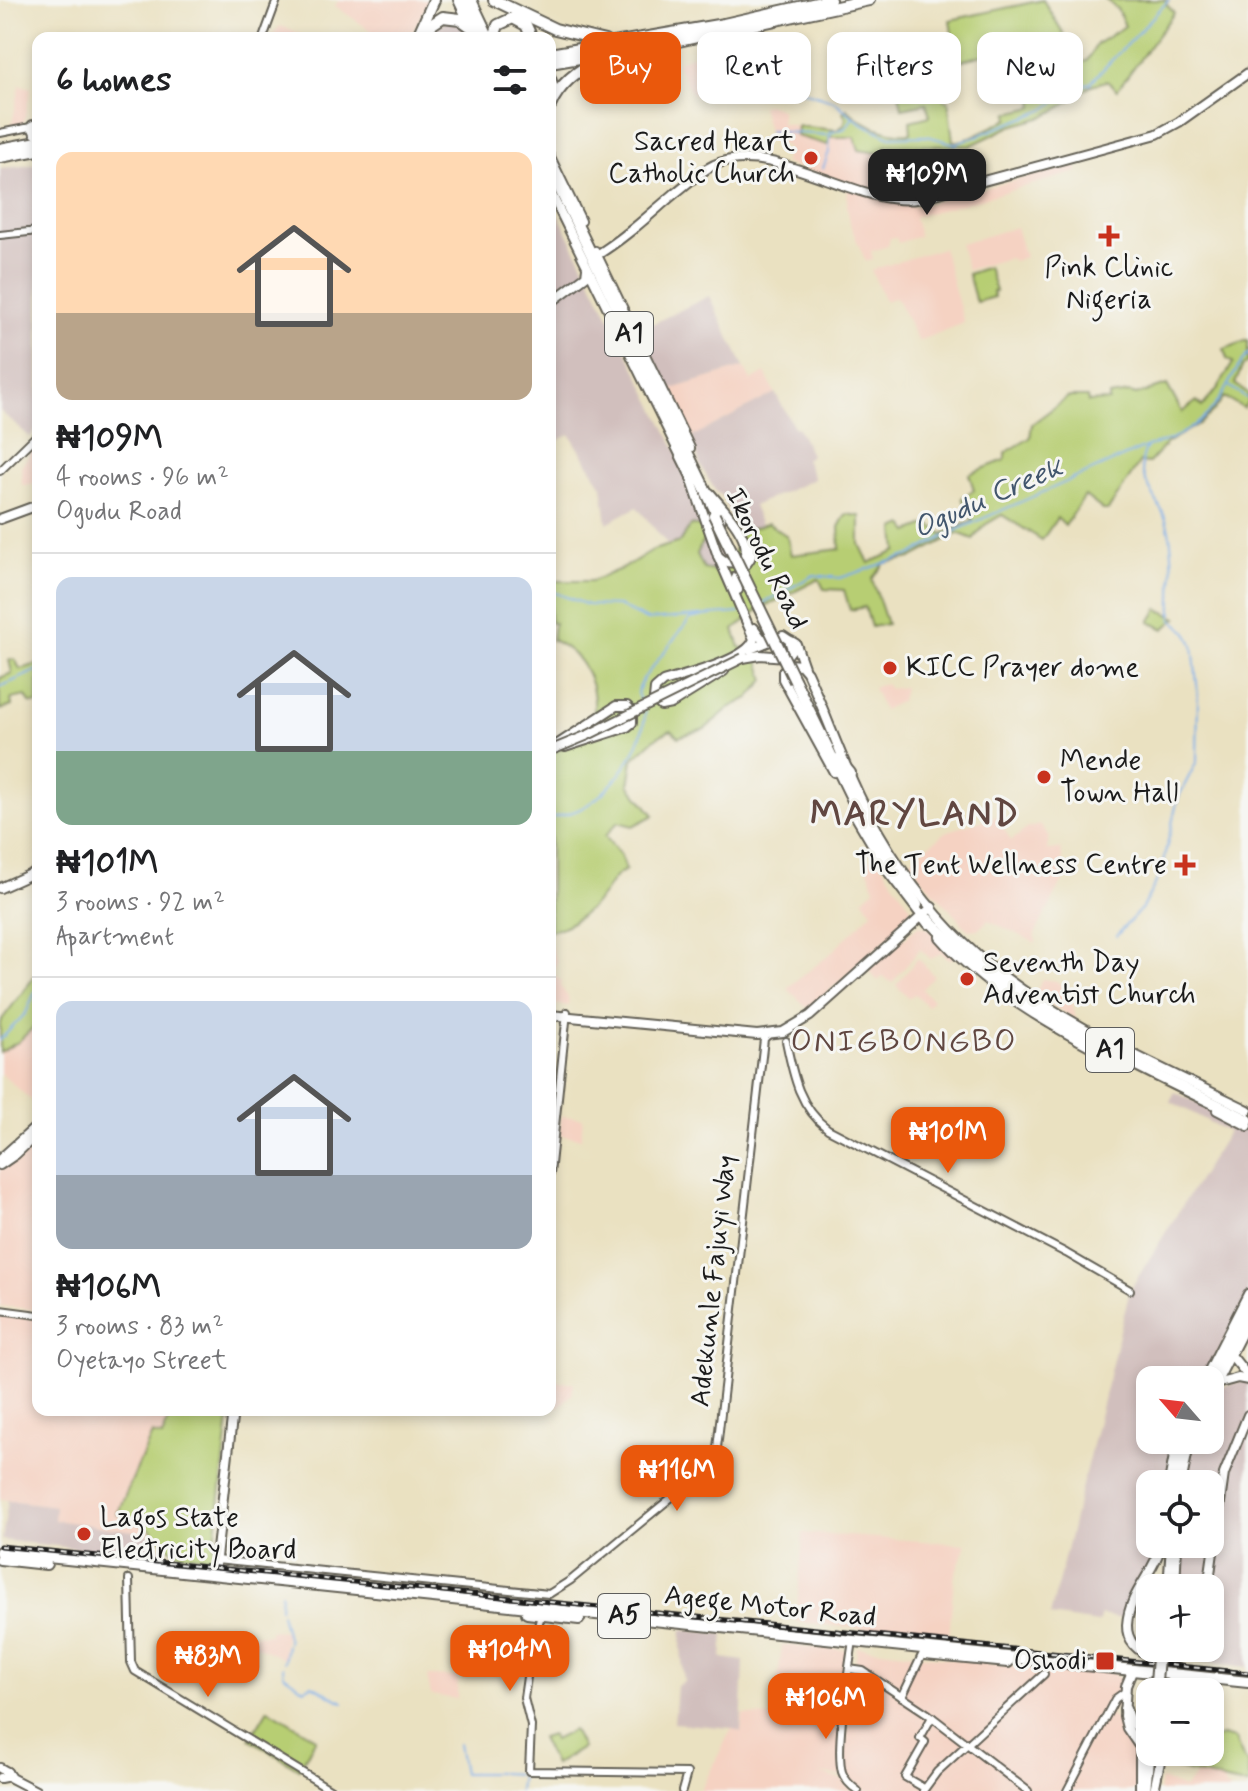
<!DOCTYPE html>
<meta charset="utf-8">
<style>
body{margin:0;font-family:Mynerve,sans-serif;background:#f6f6f6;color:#202124;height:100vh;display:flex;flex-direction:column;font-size:30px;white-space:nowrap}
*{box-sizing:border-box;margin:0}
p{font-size:26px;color:#757577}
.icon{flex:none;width:44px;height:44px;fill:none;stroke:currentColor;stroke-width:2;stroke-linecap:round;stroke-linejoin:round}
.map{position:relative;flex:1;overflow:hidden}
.panel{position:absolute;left:32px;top:32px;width:524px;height:1384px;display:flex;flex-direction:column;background:#fff;border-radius:16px;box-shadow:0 4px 12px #0003}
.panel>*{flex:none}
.banner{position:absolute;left:580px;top:32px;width:548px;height:72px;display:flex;gap:16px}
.needle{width:52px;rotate:298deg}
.controls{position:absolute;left:1136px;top:1366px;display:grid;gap:16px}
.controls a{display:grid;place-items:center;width:88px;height:88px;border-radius:16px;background:#fff;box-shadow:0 4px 12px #0003;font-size:40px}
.price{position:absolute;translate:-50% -68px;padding:0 18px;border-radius:16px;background:#ea580c;color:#fff;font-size:26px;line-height:52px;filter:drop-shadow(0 2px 4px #0008)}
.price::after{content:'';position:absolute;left:50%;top:48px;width:24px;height:18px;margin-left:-12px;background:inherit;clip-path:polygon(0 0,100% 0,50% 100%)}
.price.active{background:#222;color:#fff}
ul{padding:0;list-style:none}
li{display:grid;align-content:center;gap:16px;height:424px;padding:0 24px}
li+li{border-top:2px solid #e0e0e0}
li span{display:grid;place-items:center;height:248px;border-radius:16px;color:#555}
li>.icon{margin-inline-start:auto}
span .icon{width:144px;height:144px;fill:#fffc;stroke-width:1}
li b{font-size:34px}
h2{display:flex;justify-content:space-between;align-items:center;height:96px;padding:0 24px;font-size:34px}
.chip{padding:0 28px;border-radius:16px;background:#fff;box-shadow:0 4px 12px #0003;font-size:28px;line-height:72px}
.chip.active{background:#ea580c;color:#fff}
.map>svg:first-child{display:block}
.built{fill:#f5d2c2;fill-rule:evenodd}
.industrial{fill:#d1bfbd}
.green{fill:#b7ce73;stroke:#6a7548;stroke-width:2}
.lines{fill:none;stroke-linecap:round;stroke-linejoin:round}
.stream{stroke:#7cade7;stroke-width:2}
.minor-casing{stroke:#646156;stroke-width:10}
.major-casing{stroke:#646156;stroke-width:12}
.highway-casing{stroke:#646156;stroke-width:14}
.minor{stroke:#fff;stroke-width:6}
.major{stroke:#fff;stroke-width:8}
.highway{stroke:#fff;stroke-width:10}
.rail-casing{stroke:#1c1c1c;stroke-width:5}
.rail{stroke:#f6f6f2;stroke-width:2;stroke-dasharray:6;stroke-linecap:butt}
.major-bridge-casing{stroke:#646156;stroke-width:12;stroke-linecap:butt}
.highway-bridge-casing{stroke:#646156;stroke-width:14;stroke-linecap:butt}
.major-bridge{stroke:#fff;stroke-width:8}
.highway-bridge{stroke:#fff;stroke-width:10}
.poi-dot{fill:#c8321e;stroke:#f6f6f2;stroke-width:3}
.labels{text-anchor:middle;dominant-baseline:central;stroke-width:6;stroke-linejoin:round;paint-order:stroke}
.shield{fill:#f6f6f2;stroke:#5d5d5c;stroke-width:2}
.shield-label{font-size:26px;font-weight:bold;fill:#1c1c1c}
.poi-label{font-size:28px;fill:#1c1c1c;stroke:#f6f6f2;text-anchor:start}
.street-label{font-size:28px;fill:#1c1c1c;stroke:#f6f6f2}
.water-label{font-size:30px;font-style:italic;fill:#42566d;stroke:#f6f6f2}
.quarter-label{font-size:32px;letter-spacing:2px;fill:#614741;stroke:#f6f6f2}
.district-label{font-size:36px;font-weight:bold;letter-spacing:2px;fill:#614741;stroke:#f6f6f2}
</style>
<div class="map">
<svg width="1248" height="1791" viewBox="0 0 1248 1791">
<rect width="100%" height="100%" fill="#f6f6f2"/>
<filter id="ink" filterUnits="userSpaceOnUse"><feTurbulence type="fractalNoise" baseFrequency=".0125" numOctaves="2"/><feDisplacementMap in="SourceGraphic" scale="16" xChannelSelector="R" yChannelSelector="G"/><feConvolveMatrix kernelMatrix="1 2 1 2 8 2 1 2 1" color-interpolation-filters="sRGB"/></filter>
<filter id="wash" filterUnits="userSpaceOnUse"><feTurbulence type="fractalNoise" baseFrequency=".006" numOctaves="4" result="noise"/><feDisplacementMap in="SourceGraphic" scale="32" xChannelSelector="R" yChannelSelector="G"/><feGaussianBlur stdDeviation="1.8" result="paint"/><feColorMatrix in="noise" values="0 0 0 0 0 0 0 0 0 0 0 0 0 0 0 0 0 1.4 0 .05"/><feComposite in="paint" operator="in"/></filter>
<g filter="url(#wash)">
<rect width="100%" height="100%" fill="#eae1c1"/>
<g class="built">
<polygon points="339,0 430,0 409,38 382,38 335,6"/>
<polygon points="280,26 292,30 307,38 270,38"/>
<polygon points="701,52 712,84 692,94 676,62"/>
<polygon points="20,85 31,88 23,126 11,128"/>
<polygon points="767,104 781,109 781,123 797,126 797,136 829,144 830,137 849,135 855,137 859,150 884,154 881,171 883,195 909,197 913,207 1076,164 1078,172 914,217 919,236 898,243 896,237 890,238 888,246 871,251 873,259 866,262 851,227 847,207 848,185 784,163 787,147 771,141 761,106"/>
<polygon points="1016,227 1025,257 1014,261 1009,258 967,270 960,244"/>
<polygon points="943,248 964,323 918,341 896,297 885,301 871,270"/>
<polygon points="744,367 751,381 765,373 775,393 692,437 669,390"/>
<polygon points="38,441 38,484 22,485 21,467"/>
<polygon points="885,683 889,689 904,687 901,701 883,710 873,688"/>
<polygon points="997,816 1011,841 1028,828 1041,825 1049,837 1047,850 1061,849 1063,865 1071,866 1035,934 1036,943 988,920 979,929 968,930 908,863 945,832"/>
<polygon points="876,857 911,907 909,919 809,1009 787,988 829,955 872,912 863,899 875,889 865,861"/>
<polygon points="919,925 928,928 955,955 950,960 941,953 931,959 920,949 892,983 883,976 878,981 868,970"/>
<polygon points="550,944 557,962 552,973 562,982 560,986 568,997 569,1006 550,1004"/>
<polygon points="918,958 934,976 922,989 933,1000 927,1006 915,994 908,998 896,985"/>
<polygon points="1042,979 1056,981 1070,991 1076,1020 1035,995"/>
<polygon points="38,1023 38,1106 0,1073 0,1052 18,1042"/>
<polygon points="561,1116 583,1118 581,1138 559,1135"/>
<polygon points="38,1137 38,1310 0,1306 0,1168"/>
<polygon points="0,1314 38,1319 38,1410 173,1410 162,1438 153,1434 118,1514 140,1522 151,1531 148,1533 53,1520 54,1506 0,1499"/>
<polygon points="556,1381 574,1383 572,1394 559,1407 550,1395"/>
<polygon points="803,1533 966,1544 954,1578 949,1638 796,1622"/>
<polygon points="270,1630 285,1631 284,1659 252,1644 253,1635 270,1634"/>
<path d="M782 1645 847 1650 839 1725 842 1776 819 1773 843 1780 853 1791H700L732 1728 741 1732 743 1714 773 1718ZM814 1698 838 1724 775 1718V1717Z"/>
<polygon points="857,1647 1051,1671 1112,1671 1128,1689 1109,1716 1125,1722 1140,1746 1139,1791 863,1791 847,1776 844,1767"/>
<polygon points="427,1676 458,1677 457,1699 431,1695"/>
<polygon points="1200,1771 1224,1779 1225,1786 1233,1791 1159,1791 1161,1779 1184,1788"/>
</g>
<g class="industrial">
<polygon points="453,19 468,29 473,38 432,38 436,26"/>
<polygon points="38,164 38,426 30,437 0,411 0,169"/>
<polygon points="550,198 730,558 715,571 704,569 697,554 708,529 680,542 667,544 637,507 607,523 602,486 570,434 550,445"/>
<polygon points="709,296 744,367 669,390 640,330"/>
<polygon points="775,393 794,427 798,428 811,455 805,459 814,479 753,506 761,525 743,532 730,517 724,497 716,492 700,465 692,437"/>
<polygon points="1175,1092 1248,1128 1248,1296 1204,1380 1150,1380 1150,1440 1176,1440 1167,1484 1150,1484 1150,1544 1161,1544 1124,1619 1101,1615 1098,1623 1050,1616 1130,1290 1228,1132 1170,1101"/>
<polygon points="1244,1381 1248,1383 1248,1667 1187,1660 1187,1651 1181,1648 1210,1648 1210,1588 1179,1588 1183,1551 1181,1544 1210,1544 1210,1484 1185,1484 1190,1451 1196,1440 1210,1440 1210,1411 1222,1387"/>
<polygon points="8,1500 55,1506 54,1520 148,1533 161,1549 172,1557 171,1559 2,1540"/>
<polygon points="682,1629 724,1634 722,1658 744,1661 741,1732 731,1728 674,1723 677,1686 684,1682 681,1648"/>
</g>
<g class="green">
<polygon points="1043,0 1065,36 1052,53 1043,54 1039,59 1014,65 1013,76 1021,81 1009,83 1002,50 956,62 950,20"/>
<path d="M1106 0H1169L1166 4 1174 13 1117 90 1107 81 1091 85 1057 110 1040 118 1011 126 970 146H886L884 154 859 150 855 137H830L828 145 796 136 797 126 837 130 844 125 846 118 843 112 847 109C862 124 890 136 911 133L910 121 930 116 926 103 902 108 899 93 915 88 913 81 898 84 891 53 912 49 915 65 927 62 930 81 939 80 944 100H948L953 141 960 142 1009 119 1008 113 1034 107 1033 96 1055 92V77C1066 72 1075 62 1087 61L1097 44 1125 26 1117 9Z"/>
<polygon points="988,267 996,291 993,292 994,297 976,302 968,274"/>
<path d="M1248 340V362L1242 367 1235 384 1248 393V402L1243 408 1224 397 1212 413 1199 424 1168 442 1149 463 1140 462 1108 510H1103L1085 496 1065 526 1057 518 1042 540 1002 515 985 525 973 539 958 533 911 558 885 563 872 579 887 624 871 627 865 607 850 610 844 590 824 589 819 579 758 610 734 630 740 647 757 654 765 680 749 698 729 708 705 729 678 737 671 730 657 737 633 759 629 785 654 815 633 826 618 822 605 836 621 856 626 870C614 875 611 883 604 893 592 909 569 928 550 931V756L553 752 590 733C601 695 590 657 552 640L554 623H550V581H592L623 568 653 550 680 542 691 525 709 528 697 554 704 569 715 571 731 557 742 532 768 523 787 536 791 555 840 549 839 527 846 514 860 516V544L869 563 897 551 895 529 904 525 909 532 929 524 943 534 973 520 962 498 974 490 969 474 1005 460V453L1030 438 1032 424 1068 397H1087L1088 402 1109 401V396L1130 393 1136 395 1167 385 1182 412 1197 401 1202 407 1218 388 1233 363 1227 359 1224 349Z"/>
<polygon points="1158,609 1177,618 1164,629 1150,622"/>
<polygon points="15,659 20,669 38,664 38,704 30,703 26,696 11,699 12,706 0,710 0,678 12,673 9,660"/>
<polygon points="38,972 38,1023 18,1042 0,1052 0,1022"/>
<polygon points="173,1410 230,1410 213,1558 182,1554 171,1549 148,1527 117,1514 152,1434 162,1437"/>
<polygon points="268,1709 316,1738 299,1769 250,1739"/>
<polygon points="573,1730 582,1748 554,1765 541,1738 551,1735 554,1740"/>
<polygon points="1222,1736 1235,1739 1244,1760 1248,1762 1248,1786 1164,1766 1172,1752 1210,1752 1210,1741"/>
</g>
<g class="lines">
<g class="stream">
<polyline points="728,56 773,73 794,88 834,101 861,123 890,137 927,136 956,144 1044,110 1077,87 1090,83 1169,0"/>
<polyline points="769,131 827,135"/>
<polyline points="823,168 829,152 830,133 846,128 853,117"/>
<polyline points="1229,386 1248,399"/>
<polyline points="550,591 588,605 618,606 647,620 739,613"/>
<path d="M763 603 814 575 840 578 910 555 957 530 1148 446C1177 440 1205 423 1221 397 1230 382 1236 368 1248 354"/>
<polyline points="0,687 38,670"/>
<polyline points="642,706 637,693 643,679 690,619 709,615"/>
<path d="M550 818C560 816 571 813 580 809 613 792 644 748 645 712"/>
<path d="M1116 936 1142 908 1160 875 1178 798 1197 761 1198 694 1193 644 1186 631 1172 619C1171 588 1176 553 1167 523 1160 497 1130 475 1147 447"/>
<polyline points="0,1040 26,1013 35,992 38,990"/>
<polyline points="280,1608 281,1593"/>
<polyline points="281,1613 288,1642"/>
<polyline points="284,1662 287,1645"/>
<polyline points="283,1667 284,1675 304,1689 312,1685 343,1702"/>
<polyline points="458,1744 463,1773 498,1773"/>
<polyline points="501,1773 521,1774 519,1791"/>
</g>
</g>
</g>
<g filter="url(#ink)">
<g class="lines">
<g class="minor-casing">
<g id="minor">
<polyline points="263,38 277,0"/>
<polyline points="0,133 36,126"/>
<polyline points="0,235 38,231"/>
<polyline points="0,471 38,434"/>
<path d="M786 1041C793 1075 799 1107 828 1129L1066 1253 1130 1290"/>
<polyline points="550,1174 567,1012"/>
<polyline points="550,1200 550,1208"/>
<polyline points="0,1310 38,1315"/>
<polyline points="216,1560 549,1594 571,1580 706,1469 717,1448 764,1039 769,1034"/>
<polyline points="129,1579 131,1662 135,1671 333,1791"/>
<polyline points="541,1615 530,1656 524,1698 531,1726 529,1771 687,1773 682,1791"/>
<path d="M853 1640C849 1670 835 1746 842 1772 845 1781 851 1786 858 1791"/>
<polyline points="849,1669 863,1671 928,1714 1028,1791"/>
<polyline points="902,1697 923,1653"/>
<polyline points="924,1788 905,1777 925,1742 920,1738 932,1717"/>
<polyline points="923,1791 937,1772 1044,1674"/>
<polyline points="1067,1791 1115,1699 1126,1691"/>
</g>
</g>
<g class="major-casing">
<g id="major">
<polyline points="458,0 476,38"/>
<polyline points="472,0 490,38"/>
<polyline points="550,157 581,221"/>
<polyline points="550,191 693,481"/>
<polyline points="595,251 690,448"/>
<path d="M597 255C625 238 649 215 674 194 687 184 699 172 714 165 774 139 854 206 917 199L1157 134 1179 122 1248 73"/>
<polyline points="550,303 586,276 587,268"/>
<path d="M691 478 718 556 754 639C748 660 685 675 663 682L655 689 654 699 661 706 671 704 724 671"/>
<path d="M710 493C721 506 765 551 736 562 728 564 724 561 718 556"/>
<polyline points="0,519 38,505"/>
<path d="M738 590 736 578C743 563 758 560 748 543"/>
<polyline points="754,628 761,638 769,641"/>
<polyline points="791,641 796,644 804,667"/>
<polyline points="743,658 760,655 786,657 792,649 789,640 783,636 750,649"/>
<polyline points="558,744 616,706 627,706 632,711 632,723 627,727 565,747"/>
<path d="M834 772 783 679V671L789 664 801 665 807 672C831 725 849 782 879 833 905 878 939 922 978 956 1057 1023 1156 1065 1248 1110"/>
<polyline points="856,817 889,873 928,924"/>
<polyline points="0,888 38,871"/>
<path d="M940 937C983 986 1044 1022 1101 1052"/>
<polyline points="550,1015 757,1035 783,1032 810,1016 932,907"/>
<polyline points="1217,1110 1248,1126"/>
<polyline points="0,1159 38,1125"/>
<polyline points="0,1165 16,1154 38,1133"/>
<polyline points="1231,1355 1248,1376"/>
<polyline points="1204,1380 1248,1294"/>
<polyline points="1216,1384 1238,1378 1248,1380"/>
<polyline points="1210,1395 1248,1321"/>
<polyline points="1169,1482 1177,1440"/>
<polyline points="1181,1484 1190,1440"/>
<path d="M1162 1544C1154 1573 1129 1593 1127 1625 1126 1658 1174 1668 1194 1648"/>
<polyline points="214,1575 233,1410"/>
<polyline points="1175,1588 1177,1544"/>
<polyline points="1208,1588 1224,1474 1248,1415"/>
<polyline points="1210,1603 1216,1610"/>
<polyline points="1131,1674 1126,1686 1124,1716 1127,1728 1140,1747 1140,1791"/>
<polyline points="0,1768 7,1772 5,1777 0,1778"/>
<polyline points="7,1772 11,1778 36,1791"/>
<polyline points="1154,1791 1162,1752"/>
</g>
</g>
<g class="highway-casing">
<g id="highway">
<polyline points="464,0 482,38"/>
<polyline points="494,0 555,29 605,41"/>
<polyline points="417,38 434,0"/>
<polyline points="425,38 431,25 443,17 460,19 471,27"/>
<polyline points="494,38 498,25 513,18 526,25 532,38"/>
<polyline points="550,54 724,24 830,0"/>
<polyline points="550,63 669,43 869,0"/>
<polyline points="550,78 553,89 550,96"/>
<path d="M550 106C560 82 580 68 603 58"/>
<polyline points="33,126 36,133"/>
<polyline points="0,149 38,142"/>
<polyline points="0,157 38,150"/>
<polyline points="550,169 720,520"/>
<polyline points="795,681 863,821 917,905"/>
<polyline points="838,759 850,773"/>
<path d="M928 919C1015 1012 1136 1065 1248 1120"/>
<polyline points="1210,1381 1248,1307"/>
<polyline points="1172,1484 1183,1440"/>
<polyline points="0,1552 1248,1682"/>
<polyline points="0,1559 46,1564"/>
<polyline points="1169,1588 1172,1544"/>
<polyline points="527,1613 579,1619"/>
<polyline points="925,1654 1008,1662"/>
<polyline points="1173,1678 1183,1684 1188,1692"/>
<polyline points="1125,1709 1128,1719 1136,1725 1147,1722 1150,1715"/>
<polyline points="1145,1791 1150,1738"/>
</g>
</g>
<use href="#minor" class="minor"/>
<use href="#major" class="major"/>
<use href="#highway" class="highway"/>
<g class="rail-casing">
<polyline id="rail" points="0,1546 1248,1673"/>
</g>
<use href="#rail" class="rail"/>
<g class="major-bridge-casing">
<polyline id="major-bridge" points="554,749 588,735 743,658"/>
</g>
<g class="highway-bridge-casing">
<g id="highway-bridge">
<polyline points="714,515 795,681"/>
<polyline points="1155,1692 1159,1648"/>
</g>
</g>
<use href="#major-bridge" class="major-bridge"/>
<use href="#highway-bridge" class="highway-bridge"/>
</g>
</g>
<g class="poi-dot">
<circle cx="811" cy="158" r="8"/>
<path d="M1105 224h8v8h8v8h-8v8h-8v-8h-8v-8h8z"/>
<circle cx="890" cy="668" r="8"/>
<circle cx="1044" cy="777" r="8"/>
<path d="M1181 853h8v8h8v8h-8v8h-8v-8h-8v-8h8z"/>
<circle cx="967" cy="979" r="8"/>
<circle cx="84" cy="1534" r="8"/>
<rect x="1095" y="1651" width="20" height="20" rx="4"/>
</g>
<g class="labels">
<g class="shield">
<rect x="605" y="312" width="48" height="44" rx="6"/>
<rect x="1086" y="1028" width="48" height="44" rx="6"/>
<rect x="598" y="1594" width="52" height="44" rx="6"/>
</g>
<g class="shield-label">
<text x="629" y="334">A1</text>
<text x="1110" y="1050">A1</text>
<text x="624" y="1616">A5</text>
</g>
<g class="poi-label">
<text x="795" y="142" text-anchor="end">Sacred Heart<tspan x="795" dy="32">Catholic Church</tspan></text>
<text x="1109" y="268" text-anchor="middle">Pink Clinic<tspan x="1109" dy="32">Nigeria</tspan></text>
<text x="906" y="668">KICC Prayer dome</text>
<text x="1060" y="761">Mende<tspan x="1060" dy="32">Town Hall</tspan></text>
<text x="1167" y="865" text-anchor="end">The Tent Wellness Centre</text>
<text x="983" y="963">Seventh Day<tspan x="983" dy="32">Adventist Church</tspan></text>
<text x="100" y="1518">Lagos State<tspan x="100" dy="32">Electricity Board</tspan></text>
<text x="1087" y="1661" text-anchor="end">Oshodi</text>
</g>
<g class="street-label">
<text transform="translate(766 559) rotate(64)">Ikorodu Road</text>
<text transform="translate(714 1281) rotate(-84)">Adekunle Fajuyi Way</text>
<text transform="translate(770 1607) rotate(6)">Agege Motor Road</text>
</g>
<g class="water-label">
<text transform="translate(988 498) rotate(-24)">Ogudu Creek</text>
</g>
<g class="quarter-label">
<text x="904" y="1042">ONIGBONGBO</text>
</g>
<g class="district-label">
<text x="915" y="815">MARYLAND</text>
</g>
</g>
</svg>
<div class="controls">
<a><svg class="needle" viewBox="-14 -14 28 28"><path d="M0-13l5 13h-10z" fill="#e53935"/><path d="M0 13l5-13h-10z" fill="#757577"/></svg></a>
<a><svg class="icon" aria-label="locate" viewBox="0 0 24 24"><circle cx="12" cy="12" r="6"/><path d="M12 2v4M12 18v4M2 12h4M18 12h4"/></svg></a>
<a>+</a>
<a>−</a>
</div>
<b class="price active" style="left:927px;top:217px">₦109M</b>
<b class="price" style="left:948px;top:1175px">₦101M</b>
<b class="price" style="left:677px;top:1513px">₦116M</b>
<b class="price" style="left:510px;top:1693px">₦104M</b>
<b class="price" style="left:208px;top:1699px">₦83M</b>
<b class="price" style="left:826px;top:1741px">₦106M</b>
<div class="banner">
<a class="chip active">Buy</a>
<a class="chip">Rent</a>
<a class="chip">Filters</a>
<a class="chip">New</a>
</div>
<section class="panel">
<h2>6 homes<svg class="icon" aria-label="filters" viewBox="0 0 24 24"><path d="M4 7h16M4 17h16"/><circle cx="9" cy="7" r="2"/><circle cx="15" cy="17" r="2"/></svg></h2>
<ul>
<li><span style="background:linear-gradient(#ffd9b3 65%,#b9a48a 0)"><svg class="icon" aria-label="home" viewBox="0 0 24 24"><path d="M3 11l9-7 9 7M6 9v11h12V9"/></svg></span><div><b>₦109M</b><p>4 rooms · 96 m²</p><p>Ogudu Road</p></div></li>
<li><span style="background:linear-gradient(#c9d6e8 70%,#7fa58c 0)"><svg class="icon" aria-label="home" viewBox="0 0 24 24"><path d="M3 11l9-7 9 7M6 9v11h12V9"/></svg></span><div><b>₦101M</b><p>3 rooms · 92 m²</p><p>Apartment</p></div></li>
<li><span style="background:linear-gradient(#c9d6e8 70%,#9aa5b1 0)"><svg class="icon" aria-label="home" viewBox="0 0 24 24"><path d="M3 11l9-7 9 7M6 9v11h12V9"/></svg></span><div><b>₦106M</b><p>3 rooms · 83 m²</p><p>Oyetayo Street</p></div></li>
</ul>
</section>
</div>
